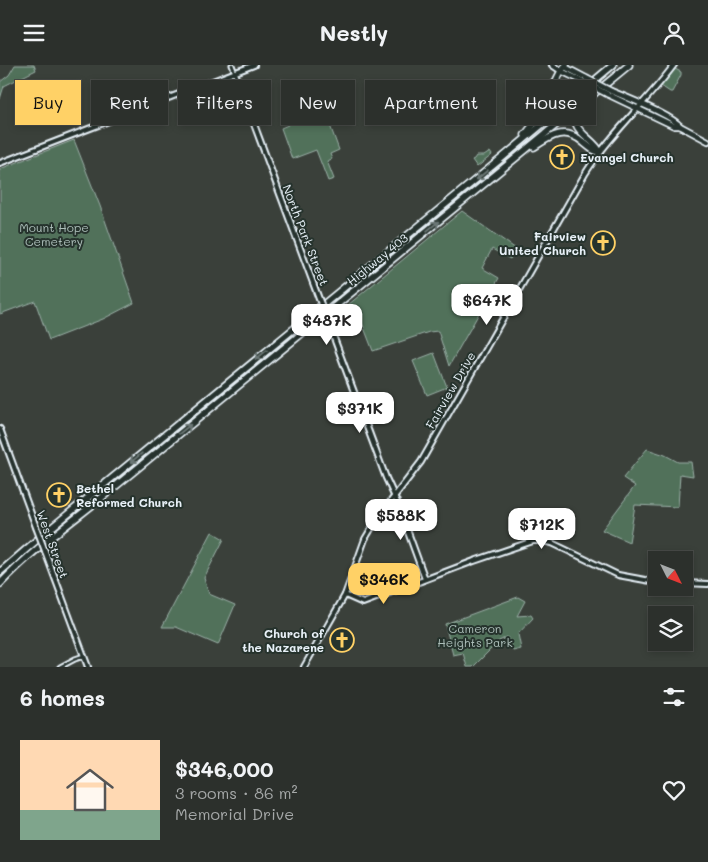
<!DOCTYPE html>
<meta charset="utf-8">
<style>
body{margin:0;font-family:Mali,sans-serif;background:#383c38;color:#f1f3f6;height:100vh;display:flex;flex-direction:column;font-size:19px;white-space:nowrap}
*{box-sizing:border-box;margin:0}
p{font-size:16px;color:#a6a9a9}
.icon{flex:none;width:28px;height:28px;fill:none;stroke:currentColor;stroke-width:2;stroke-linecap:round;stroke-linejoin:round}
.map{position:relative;height:602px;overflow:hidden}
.side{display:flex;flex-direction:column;background:#2c302c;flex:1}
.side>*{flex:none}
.banner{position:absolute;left:15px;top:15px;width:679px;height:45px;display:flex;gap:10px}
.needle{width:32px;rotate:132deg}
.fabs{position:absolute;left:648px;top:486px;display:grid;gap:10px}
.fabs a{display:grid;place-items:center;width:45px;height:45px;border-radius:0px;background:#2c302c;box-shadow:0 2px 8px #0003,0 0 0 1px #484b48;font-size:25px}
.price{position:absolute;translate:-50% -42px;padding:0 11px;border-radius:10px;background:#fff;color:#222;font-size:16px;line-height:32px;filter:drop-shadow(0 1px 2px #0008)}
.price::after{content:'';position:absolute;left:50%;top:30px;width:15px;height:11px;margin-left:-8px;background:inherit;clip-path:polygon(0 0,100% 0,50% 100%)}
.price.active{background:#ffd166;color:#111}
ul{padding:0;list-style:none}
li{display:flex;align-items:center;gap:15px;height:125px;padding:0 20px}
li+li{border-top:1px solid #484b48}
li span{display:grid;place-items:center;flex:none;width:140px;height:100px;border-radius:0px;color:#555}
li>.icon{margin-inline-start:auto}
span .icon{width:60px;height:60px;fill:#fffc;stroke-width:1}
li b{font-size:21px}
h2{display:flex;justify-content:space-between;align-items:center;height:60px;padding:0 20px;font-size:21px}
.pill{padding:0 18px;border-radius:0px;background:#2c302c;box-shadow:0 2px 8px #0003,0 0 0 1px #484b48;font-size:18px;line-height:45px}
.pill.active{background:#ffd166;color:#111}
header{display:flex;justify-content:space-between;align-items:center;height:65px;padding:0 20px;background:#2c302c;font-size:22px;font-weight:800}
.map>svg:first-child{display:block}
.green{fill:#51715a;stroke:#9cb1a9}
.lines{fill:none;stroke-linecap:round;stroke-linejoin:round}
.tertiary-casing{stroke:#e8f1f8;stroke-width:7}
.secondary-casing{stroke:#e8f1f8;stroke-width:8}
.primary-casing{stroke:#e8f1f8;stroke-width:8}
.motorway-casing{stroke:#e8f1f8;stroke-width:9}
.tertiary{stroke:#26332d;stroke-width:3}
.secondary{stroke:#26332d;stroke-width:4}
.primary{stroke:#26332d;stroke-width:4.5}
.motorway{stroke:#26332d;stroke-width:5.5}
.secondary-bridge-casing{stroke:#e8f1f8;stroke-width:8;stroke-linecap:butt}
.primary-bridge-casing{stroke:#e8f1f8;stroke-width:8;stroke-linecap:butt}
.secondary-bridge{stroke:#26332d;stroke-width:4}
.primary-bridge{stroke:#26332d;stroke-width:4.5}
.oneway{stroke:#6a7674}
.labels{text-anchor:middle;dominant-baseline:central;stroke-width:4;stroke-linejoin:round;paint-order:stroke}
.poi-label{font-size:12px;font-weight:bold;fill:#e8f1f8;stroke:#26332d;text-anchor:start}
.park-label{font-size:12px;fill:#acbeb9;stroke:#26332d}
.street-label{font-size:12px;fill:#e8f1f8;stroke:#26332d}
</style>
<header><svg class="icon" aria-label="menu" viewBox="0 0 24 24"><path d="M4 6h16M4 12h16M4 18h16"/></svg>Nestly<svg class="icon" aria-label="person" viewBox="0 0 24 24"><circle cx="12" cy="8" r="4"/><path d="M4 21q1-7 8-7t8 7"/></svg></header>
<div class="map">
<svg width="708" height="602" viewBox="0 0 708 602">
<rect width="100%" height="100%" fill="#3a403a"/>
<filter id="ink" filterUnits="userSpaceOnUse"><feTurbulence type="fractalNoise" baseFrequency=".02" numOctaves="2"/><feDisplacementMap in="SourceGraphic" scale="10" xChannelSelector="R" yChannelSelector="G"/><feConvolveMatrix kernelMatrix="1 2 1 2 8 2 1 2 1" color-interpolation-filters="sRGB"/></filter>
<g filter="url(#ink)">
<g class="green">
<polygon points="15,0 34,0 36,5 4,21 0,34 0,17 9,10"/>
<polygon points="675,4 681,7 681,10 672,27 670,27 661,21"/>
<polygon points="301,42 305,51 324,44 339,85 330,89 332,94 327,96 334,114 328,116 316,85 292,94 281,63 288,60 284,48"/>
<polygon points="74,75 100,141 134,238 103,254 49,275 35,236 0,249 0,104"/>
<polygon points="490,87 492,90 477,102 472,95 474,94 476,91 484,91"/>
<polygon points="462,146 516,184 510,194 492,184 482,203 499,213 449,301 438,266 429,267 373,286 363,260 348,240"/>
<polygon points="434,288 447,322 427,330 413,296"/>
<polygon points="647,384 665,390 678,397 691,397 693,411 680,409 678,442 635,440 629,477 602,465 635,421 623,413"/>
<polygon points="212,467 224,474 204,513 209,529 235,540 218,580 176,562 162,562"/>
<polygon points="518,532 525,536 517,551 531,550 533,553 518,569 521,584 513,586 507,572 499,576 473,602 467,602 463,588 453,590 445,559"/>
</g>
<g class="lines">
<g class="tertiary-casing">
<g id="tertiary">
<polyline points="232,0 235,8"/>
<polyline points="60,602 75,594 84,591"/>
</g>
</g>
<g class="secondary-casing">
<g id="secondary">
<polyline points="552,0 561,6"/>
<polyline points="235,8 319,234"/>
<polyline points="0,98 254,0"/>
<polyline points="328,257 386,413 397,437 425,514"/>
<polyline points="0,364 36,462"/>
<polyline points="45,486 88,602"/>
<polyline points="684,518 708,519"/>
<polyline points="345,530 363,538 474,496 533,476 543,476 552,478 618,510 656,517"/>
<path d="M304 602 345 530 365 474 377 454 421 397 585 109C610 69 646 38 674 0"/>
</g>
</g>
<g class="primary-casing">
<g id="primary">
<polyline points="565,2 586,13"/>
<polyline points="561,6 582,16"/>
<path d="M611 26C626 32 671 50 680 61"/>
<polyline points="607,29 674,61 680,61 708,76"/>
</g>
</g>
<g class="motorway-casing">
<g id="motorway">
<path d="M584 40C561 64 593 71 600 87"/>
<polyline points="525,70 536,56 561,6 566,0"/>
<path d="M534 82C552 70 565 62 583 77 589 82 593 86 600 87"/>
<polyline points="0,507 45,468 502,93 613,0"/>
<path d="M0 519C30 487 66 461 100 434L629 0"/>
</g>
</g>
<use href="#tertiary" class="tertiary"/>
<use href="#secondary" class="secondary"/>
<use href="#primary" class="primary"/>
<use href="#motorway" class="motorway"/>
<g class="secondary-bridge-casing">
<g id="secondary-bridge">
<polyline points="319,234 328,257"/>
<polyline points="36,462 45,486"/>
</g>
</g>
<g class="primary-bridge-casing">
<g id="primary-bridge">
<polyline points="586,13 611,26"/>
<polyline points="582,16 607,29"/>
</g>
</g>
<use href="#secondary-bridge" class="secondary-bridge"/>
<use href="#primary-bridge" class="primary-bridge"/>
</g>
<defs><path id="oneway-shaft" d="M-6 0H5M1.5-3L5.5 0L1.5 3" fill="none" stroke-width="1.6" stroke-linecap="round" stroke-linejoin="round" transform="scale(1.25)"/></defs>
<g class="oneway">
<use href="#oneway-shaft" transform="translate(482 110) rotate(141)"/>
<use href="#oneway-shaft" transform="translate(433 161) rotate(-39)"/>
<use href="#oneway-shaft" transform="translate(261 290) rotate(141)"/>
<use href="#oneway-shaft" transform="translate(185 364) rotate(-39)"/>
<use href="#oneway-shaft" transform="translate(136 393) rotate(141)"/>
</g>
</g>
<defs>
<g id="church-ring" transform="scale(1.25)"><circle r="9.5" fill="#26332d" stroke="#ffd166" stroke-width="1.5"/><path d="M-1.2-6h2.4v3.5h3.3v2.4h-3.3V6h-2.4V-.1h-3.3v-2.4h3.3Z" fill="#ffd166"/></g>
</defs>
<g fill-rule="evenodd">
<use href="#church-ring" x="562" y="92"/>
<use href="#church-ring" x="603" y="178"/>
<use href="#church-ring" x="59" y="430"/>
<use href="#church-ring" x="342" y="575"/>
</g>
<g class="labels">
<g class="poi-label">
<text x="580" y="92">Evangel Church</text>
<text x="586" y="171" text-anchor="end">Fairview<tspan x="586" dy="14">United Church</tspan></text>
<text x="76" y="423">Bethel<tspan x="76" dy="14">Reformed Church</tspan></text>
<text x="324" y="568" text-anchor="end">Church of<tspan x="324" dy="14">the Nazarene</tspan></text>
</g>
<g class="park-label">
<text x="54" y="162">Mount Hope<tspan x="54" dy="14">Cemetery</tspan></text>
<text x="475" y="563">Cameron<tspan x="475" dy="14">Heights Park</tspan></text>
</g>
<g class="street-label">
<text transform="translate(306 170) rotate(69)">North Park Street</text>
<text transform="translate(377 194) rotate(-39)">Highway 403</text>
<text transform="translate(450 325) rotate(-60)">Fairview Drive</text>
<text transform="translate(53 479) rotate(70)">West Street</text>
</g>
</g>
</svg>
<div class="fabs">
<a><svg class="needle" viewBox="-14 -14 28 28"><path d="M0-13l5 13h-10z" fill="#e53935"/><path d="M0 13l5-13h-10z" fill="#a6a9a9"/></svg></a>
<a><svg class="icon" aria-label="layers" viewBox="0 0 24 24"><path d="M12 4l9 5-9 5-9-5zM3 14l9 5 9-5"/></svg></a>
</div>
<b class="price" style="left:487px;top:261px">$647K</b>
<b class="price" style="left:327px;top:281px">$487K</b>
<b class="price" style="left:360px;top:369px">$371K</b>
<b class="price" style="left:401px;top:476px">$588K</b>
<b class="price" style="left:542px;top:485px">$712K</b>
<b class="price active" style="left:384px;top:540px">$346K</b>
<div class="banner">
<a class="pill active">Buy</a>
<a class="pill">Rent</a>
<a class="pill">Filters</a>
<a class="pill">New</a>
<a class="pill">Apartment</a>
<a class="pill">House</a>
</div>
</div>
<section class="side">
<h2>6 homes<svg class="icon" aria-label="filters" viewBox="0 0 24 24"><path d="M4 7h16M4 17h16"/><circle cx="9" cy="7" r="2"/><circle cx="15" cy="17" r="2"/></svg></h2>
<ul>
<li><span style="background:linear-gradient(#ffd9b3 70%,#7fa58c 0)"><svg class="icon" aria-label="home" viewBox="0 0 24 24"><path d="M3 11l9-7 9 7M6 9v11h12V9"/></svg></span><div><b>$346,000</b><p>3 rooms · 86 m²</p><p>Memorial Drive</p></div><svg class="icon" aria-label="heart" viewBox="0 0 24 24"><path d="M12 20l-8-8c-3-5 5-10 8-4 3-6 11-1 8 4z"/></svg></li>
</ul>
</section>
